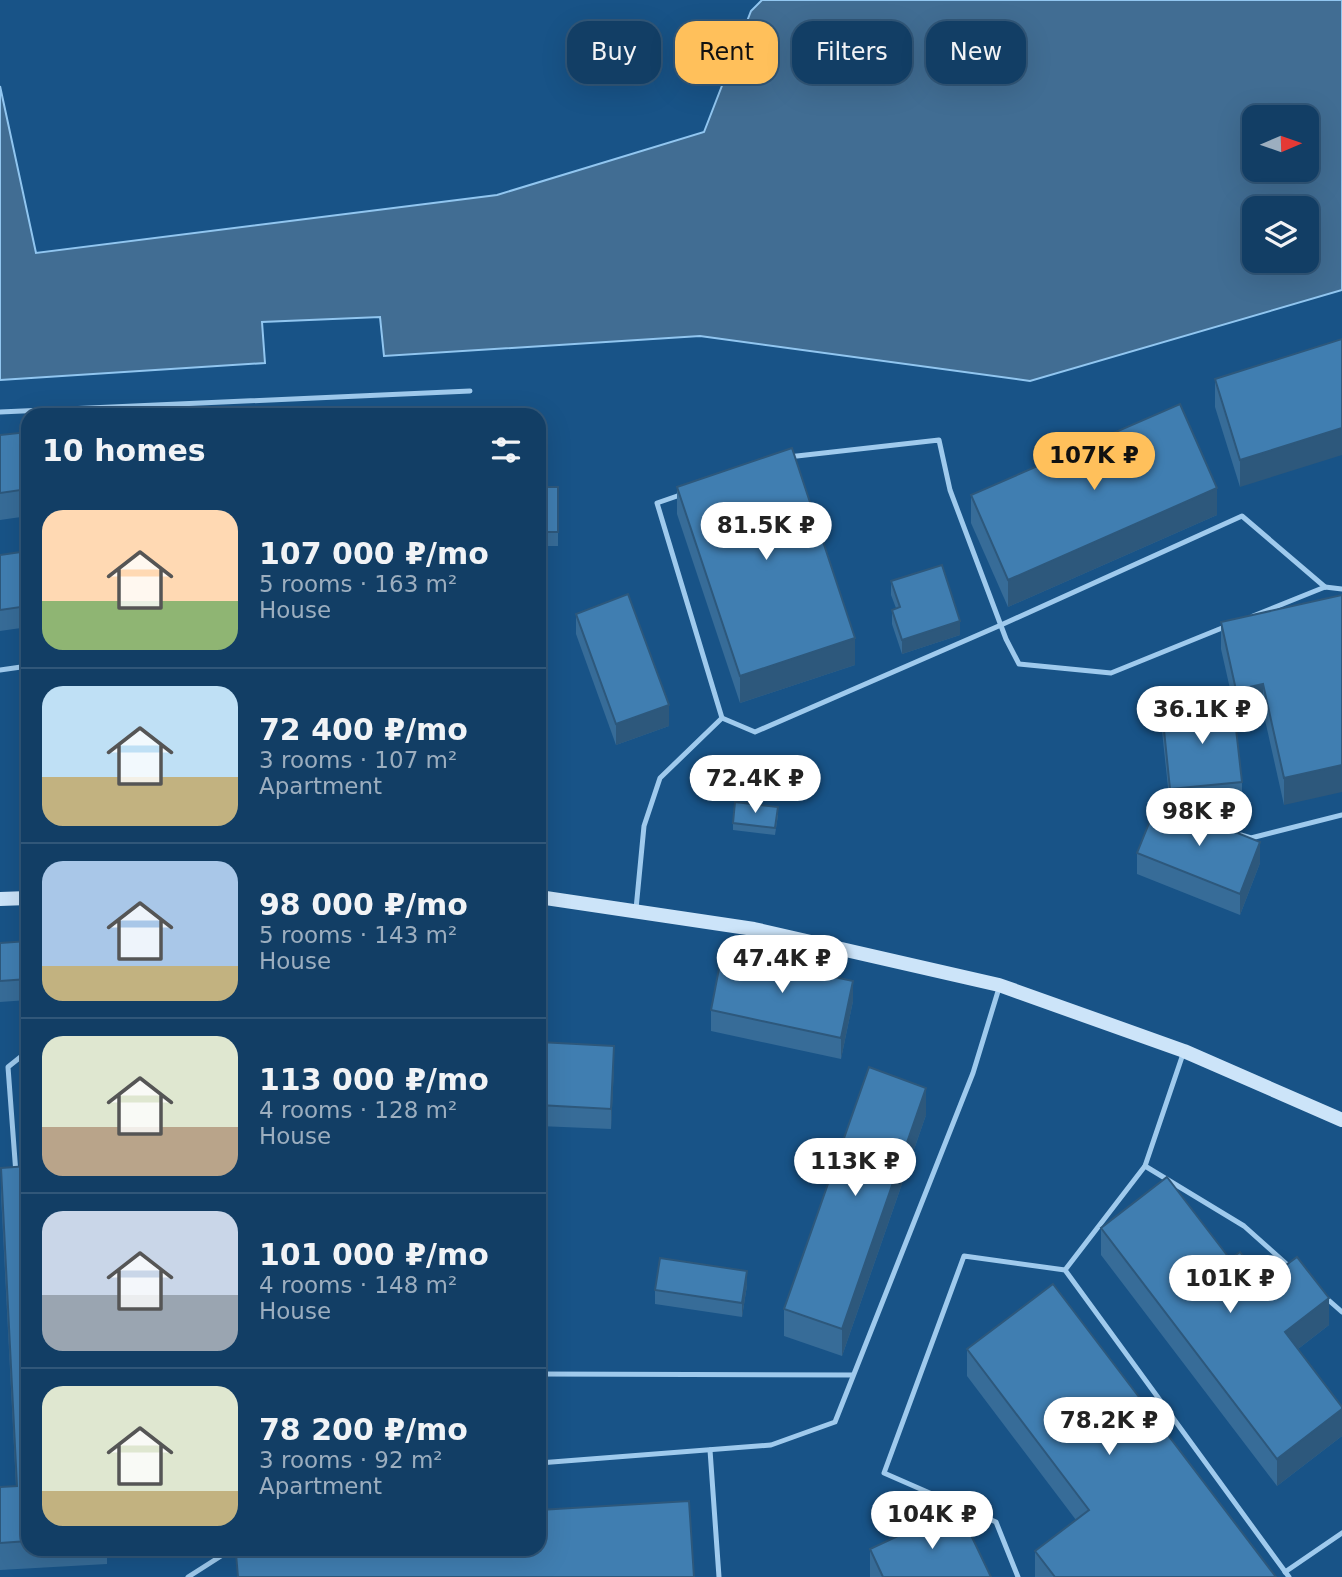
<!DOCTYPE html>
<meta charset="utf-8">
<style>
body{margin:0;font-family:"DejaVu Sans",sans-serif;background:#1f496e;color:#f1f3f6;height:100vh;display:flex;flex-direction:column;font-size:26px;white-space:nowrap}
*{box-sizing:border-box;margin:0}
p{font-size:23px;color:#9caebf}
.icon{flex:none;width:38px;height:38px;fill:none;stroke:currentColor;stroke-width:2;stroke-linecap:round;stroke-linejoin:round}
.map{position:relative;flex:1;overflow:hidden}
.sheet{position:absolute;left:21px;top:408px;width:525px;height:1148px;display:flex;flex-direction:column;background:#123e65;border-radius:21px;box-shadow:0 7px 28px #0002,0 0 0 2px #315779}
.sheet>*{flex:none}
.hud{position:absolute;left:567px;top:21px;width:665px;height:63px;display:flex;gap:14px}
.needle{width:46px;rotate:88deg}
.fabs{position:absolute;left:1242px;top:105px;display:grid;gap:14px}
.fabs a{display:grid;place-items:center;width:77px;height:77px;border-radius:14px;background:#123e65;box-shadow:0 7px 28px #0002,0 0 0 2px #315779;font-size:35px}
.price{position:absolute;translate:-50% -60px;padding:0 16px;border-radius:24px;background:#fff;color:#222;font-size:23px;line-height:46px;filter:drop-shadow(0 2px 4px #0008)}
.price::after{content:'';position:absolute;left:50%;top:42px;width:21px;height:16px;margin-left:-10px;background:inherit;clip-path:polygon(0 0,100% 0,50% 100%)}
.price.selected{background:#ffc05b;color:#111}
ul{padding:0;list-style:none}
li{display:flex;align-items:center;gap:21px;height:175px;padding:0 21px}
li+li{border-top:2px solid #315779}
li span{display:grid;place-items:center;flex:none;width:196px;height:140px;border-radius:21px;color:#555}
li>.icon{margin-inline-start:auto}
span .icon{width:84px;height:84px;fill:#fffc;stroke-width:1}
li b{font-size:30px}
h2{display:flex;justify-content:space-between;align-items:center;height:84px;padding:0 21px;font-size:30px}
.chip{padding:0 24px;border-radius:21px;background:#123e65;box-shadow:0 7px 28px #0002,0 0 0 2px #315779;font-size:24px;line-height:63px}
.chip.selected{background:#ffc05b;color:#111}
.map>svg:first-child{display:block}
.water{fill:#416d93;stroke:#91c6f0;stroke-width:2;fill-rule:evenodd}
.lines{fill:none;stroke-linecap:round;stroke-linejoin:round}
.lane{stroke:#9fcaed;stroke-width:5}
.secondary{stroke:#cce4f9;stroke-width:14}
.wall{fill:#376c98}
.shaded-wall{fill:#2d587c}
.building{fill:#407eb1;stroke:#2d587c;stroke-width:2}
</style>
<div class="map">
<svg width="1342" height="1577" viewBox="0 0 1342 1577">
<rect width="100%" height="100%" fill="#185387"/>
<path class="water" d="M762 0H1342V290L1030 381 700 336 384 356 380 317 262 322 265 363 0 380V86L36 253 497 195 704 132 751 11ZM1255 117H1307V170H1255ZM1255 208H1307V261H1255Z"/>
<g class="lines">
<g class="lane">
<polyline points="0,412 470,391"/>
<polyline points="788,457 939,440 950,490 1006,639 1019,664 1111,673 1227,626"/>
<polyline points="1253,616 1325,587 1342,589"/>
<polyline points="0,670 28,666"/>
<polyline points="722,718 755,732 1001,625 1242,516 1325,587"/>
<polyline points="1241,835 1251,838 1342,815"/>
<polyline points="636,909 644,826 660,778 722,718 657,503 683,494"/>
<polyline points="1145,1166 1244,1226 1291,1268"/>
<polyline points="16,1174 8,1067 28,1051"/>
<polyline points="1065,1270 1145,1166 1184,1051"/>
<polyline points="1325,1297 1342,1312"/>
<polyline points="539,1374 853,1375"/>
<polyline points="710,1450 719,1577"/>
<polyline points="539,1463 771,1445 835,1422 973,1073 999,988"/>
<polyline points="1285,1572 1342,1533"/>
<polyline points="188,1577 232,1549"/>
<polyline points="1018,1577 996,1522 884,1473 964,1256 1065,1270 1289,1577"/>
</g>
<g class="secondary">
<polyline points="539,897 754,929 999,985 1184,1051 1342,1120"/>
<polyline points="0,899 28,898"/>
</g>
</g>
<g class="wall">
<polygon points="1342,339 1240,487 1215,407 1215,379"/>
<polygon points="28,432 28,516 0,520 0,435"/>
<rect x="539" y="487" width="19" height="59"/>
<polygon points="677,487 855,665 740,703 677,514"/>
<polygon points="971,495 1217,515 1008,607 971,523"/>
<polygon points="28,551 28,627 0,631 0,555"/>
<polygon points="891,581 960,635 902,654 892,624 892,610 896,608 891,595"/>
<polygon points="1342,595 1284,805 1263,711 1236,717 1234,704 1242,782 1242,803 1178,810 1260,863 1240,915 1137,874 1137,853 1170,806 1162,731 1162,710 1233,702 1221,649 1221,622"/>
<polygon points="576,614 669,726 616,745 576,634"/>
<polygon points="778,815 775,835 733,830 733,823"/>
<polygon points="28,941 28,1000 0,1002 0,943"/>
<polygon points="853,1001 841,1059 711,1031 711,1010"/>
<polygon points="539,1042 614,1066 611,1129 539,1126"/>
<polygon points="22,1095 28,1095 28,1144 25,1144"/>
<polygon points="926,1115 842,1356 784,1336 784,1309"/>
<polygon points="28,1166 28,1549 107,1549 107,1564 0,1570 0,1487 16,1486 1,1195 1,1168"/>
<polygon points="1101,1228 1230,1259 1263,1282 1329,1325 1298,1349 1342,1407 1342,1436 1277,1486 1101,1255"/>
<polygon points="747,1285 742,1317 655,1304 655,1290"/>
<polygon points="967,1349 1276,1577 1035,1577 1035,1551 1076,1520 967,1376"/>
<polygon points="870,1549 991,1577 870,1577"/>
</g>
<g class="shaded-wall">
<polygon points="1342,428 1342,455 1240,487 1240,460"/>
<polygon points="1217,488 1217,515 1008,607 1008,580"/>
<polygon points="960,621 960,635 902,654 902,640"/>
<polygon points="855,638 855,665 740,703 740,676"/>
<polygon points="1263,684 1263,711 1236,717 1236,690"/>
<polygon points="669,705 669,726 616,745 616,724"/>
<polygon points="1342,765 1342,792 1284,805 1284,778"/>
<polygon points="1260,842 1260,863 1240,915 1240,894"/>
<polygon points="853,981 853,1001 841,1059 841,1038"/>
<polygon points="614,1046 614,1066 611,1129 611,1109"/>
<polygon points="926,1088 926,1115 842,1356 842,1329"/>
<polygon points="747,1271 747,1285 742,1317 742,1303"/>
<polygon points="1329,1298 1329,1325 1285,1359 1285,1332"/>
<polygon points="1342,1409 1342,1436 1277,1486 1277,1459"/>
</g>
<g class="building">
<polygon points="1342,339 1342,428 1240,460 1215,379"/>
<polygon points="1180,404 1217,488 1008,580 971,495"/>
<polygon points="28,432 28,489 0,493 0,435"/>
<polygon points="792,448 855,638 740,676 677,487"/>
<rect x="539" y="487" width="19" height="45"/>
<polygon points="28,551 28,606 0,610 0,555"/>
<polygon points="942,565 960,621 902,640 892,610 900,607 891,581"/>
<polygon points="628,594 669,705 616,724 576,614"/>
<polygon points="1342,595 1342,765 1284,778 1263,684 1236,690 1221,622"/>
<polygon points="1233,702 1242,782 1170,789 1162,710"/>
<polygon points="1158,801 1260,842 1240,894 1137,853"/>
<polygon points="735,802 778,807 775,828 733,823"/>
<polygon points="28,941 28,979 0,981 0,943"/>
<polygon points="722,953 853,981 841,1038 711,1010"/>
<polygon points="539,1042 614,1046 611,1109 539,1105"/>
<polygon points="869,1067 926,1088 842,1329 784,1309"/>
<polygon points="22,1095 28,1095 28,1130 25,1130"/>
<polygon points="28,1166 28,1541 0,1543 0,1487 17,1486 1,1168"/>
<polygon points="1167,1177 1230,1259 1240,1252 1263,1282 1297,1257 1329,1298 1285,1332 1342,1407 1342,1409 1277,1459 1101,1228"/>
<polygon points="660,1258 747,1271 742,1303 655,1290"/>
<polygon points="1053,1284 1276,1577 1055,1577 1035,1551 1089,1510 967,1349"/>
<polygon points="689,1501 694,1577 238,1577 236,1554 316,1549 539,1549 539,1510"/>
<polygon points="958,1508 991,1577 883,1577 870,1549"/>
</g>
</svg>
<div class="fabs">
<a><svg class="needle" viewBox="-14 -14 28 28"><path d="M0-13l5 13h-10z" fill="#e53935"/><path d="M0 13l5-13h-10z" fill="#9caebf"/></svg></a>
<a><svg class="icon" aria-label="layers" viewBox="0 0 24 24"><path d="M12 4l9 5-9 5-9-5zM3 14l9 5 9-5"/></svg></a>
</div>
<b class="price selected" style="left:1094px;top:492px">107K ₽</b>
<b class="price" style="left:766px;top:562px">81.5K ₽</b>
<b class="price" style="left:1202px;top:746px">36.1K ₽</b>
<b class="price" style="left:755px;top:815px">72.4K ₽</b>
<b class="price" style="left:1199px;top:848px">98K ₽</b>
<b class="price" style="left:782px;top:995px">47.4K ₽</b>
<b class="price" style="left:855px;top:1198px">113K ₽</b>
<b class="price" style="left:1230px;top:1315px">101K ₽</b>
<b class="price" style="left:1109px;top:1457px">78.2K ₽</b>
<b class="price" style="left:932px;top:1551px">104K ₽</b>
<div class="hud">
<a class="chip">Buy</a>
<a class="chip selected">Rent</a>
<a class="chip">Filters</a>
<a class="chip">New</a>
</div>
<section class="sheet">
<h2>10 homes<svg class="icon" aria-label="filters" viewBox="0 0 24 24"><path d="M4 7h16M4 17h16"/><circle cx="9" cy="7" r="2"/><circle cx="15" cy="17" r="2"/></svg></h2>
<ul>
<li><span style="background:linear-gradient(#ffd9b3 65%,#8fb573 0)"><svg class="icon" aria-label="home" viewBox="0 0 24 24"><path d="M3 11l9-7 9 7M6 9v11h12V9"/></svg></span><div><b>107 000 ₽/mo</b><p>5 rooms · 163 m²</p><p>House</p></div></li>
<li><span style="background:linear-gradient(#bfe0f5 65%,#c2b280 0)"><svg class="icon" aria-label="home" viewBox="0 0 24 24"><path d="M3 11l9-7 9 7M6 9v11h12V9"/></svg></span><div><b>72 400 ₽/mo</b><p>3 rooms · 107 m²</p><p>Apartment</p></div></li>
<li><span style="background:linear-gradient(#a9c7e8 75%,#c2b280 0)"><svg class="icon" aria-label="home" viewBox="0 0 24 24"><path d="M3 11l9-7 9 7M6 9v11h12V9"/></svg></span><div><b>98 000 ₽/mo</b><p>5 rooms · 143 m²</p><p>House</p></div></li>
<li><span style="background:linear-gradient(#dfe7d0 65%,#b9a48a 0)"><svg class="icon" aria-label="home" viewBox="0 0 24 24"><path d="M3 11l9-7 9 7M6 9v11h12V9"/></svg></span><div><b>113 000 ₽/mo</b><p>4 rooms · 128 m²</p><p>House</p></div></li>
<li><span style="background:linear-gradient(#c9d6e8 60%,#9aa5b1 0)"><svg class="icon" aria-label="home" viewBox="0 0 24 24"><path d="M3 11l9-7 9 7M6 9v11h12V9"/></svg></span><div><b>101 000 ₽/mo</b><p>4 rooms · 148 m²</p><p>House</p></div></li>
<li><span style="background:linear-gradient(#dfe7d0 75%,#c2b280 0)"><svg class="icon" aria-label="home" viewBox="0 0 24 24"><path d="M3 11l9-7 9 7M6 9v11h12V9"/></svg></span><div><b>78 200 ₽/mo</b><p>3 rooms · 92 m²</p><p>Apartment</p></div></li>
</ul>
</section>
</div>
